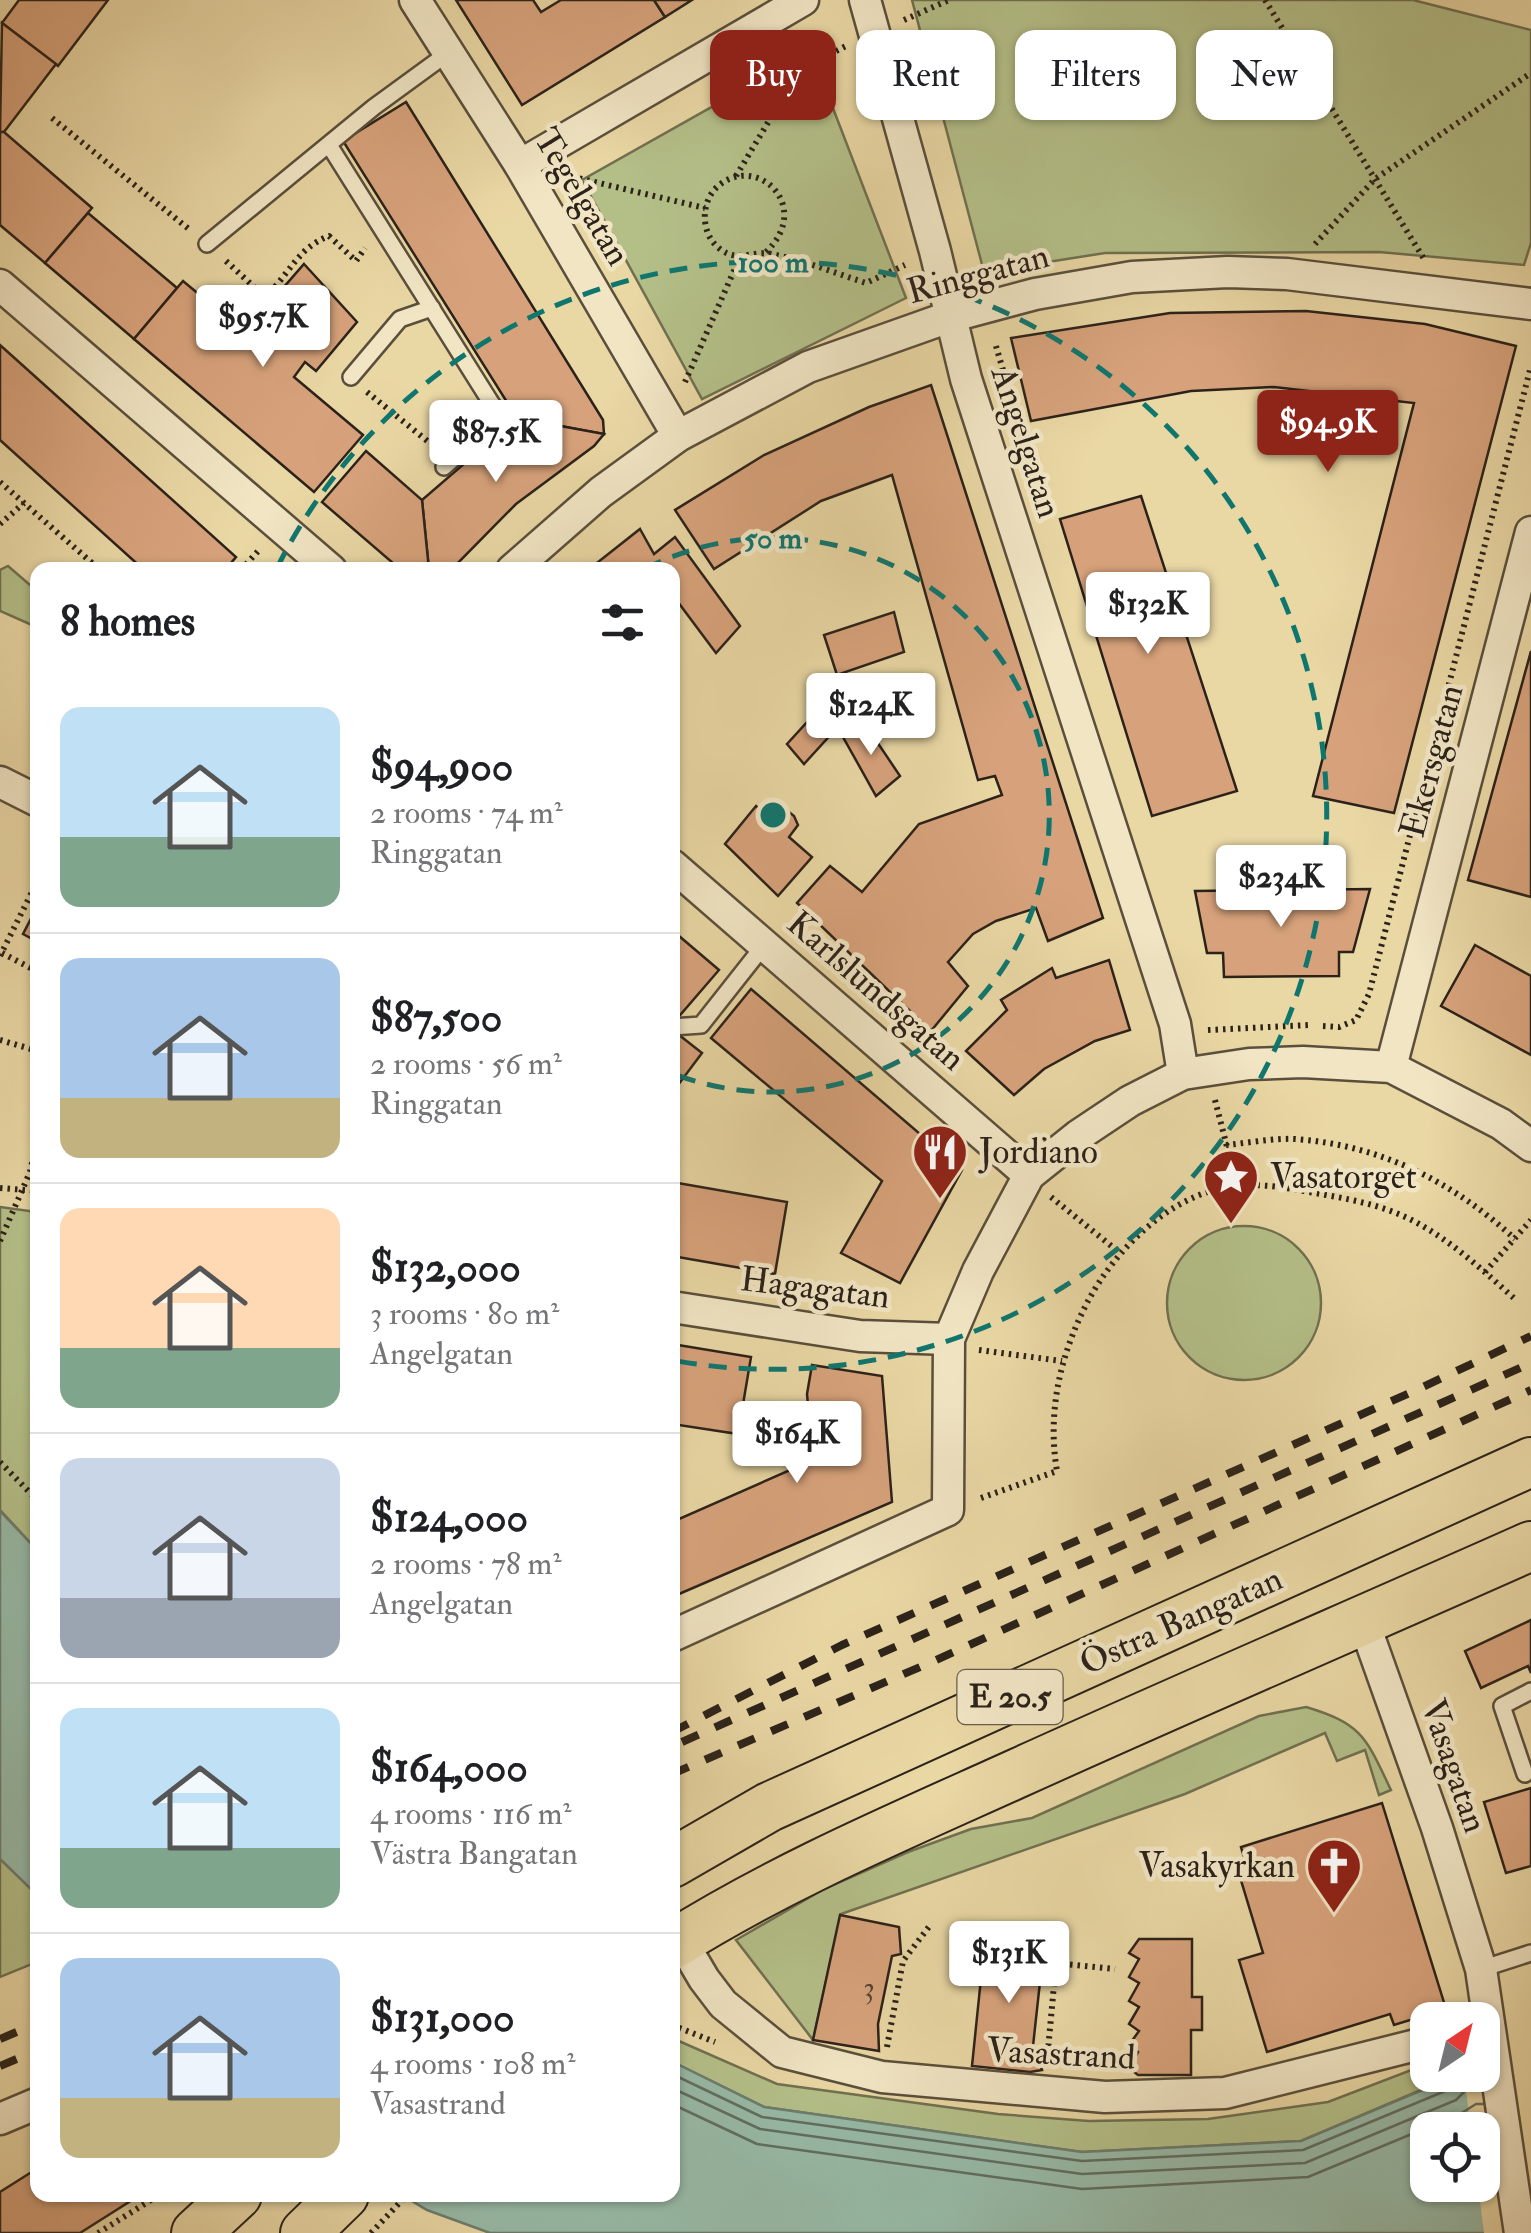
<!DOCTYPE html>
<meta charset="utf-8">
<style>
body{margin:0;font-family:"IM FELL Double Pica",serif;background:#f2f2f2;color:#202124;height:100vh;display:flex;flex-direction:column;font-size:38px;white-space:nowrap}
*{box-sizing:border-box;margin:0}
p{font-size:32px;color:#757577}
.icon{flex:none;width:55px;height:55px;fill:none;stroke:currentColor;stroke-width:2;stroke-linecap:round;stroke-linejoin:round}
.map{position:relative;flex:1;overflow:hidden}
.drawer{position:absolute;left:30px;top:562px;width:650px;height:1640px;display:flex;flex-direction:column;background:#fff;border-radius:20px;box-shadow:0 2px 8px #0004}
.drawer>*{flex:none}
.hud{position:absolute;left:710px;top:30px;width:670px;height:90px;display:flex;gap:20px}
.needle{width:65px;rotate:35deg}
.buttons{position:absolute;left:1410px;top:2002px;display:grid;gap:20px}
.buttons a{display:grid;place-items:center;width:90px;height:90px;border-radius:20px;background:#fff;box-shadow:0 2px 8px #0004;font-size:50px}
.price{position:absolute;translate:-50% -85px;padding:0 22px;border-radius:10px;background:#fff;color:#222;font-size:32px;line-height:65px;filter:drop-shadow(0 2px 5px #0008)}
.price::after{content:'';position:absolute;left:50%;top:60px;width:30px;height:22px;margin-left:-15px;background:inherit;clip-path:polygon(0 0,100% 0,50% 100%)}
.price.selected{background:#8f2418;color:#fff}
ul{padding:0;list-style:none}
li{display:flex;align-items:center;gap:30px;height:250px;padding:0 30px}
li+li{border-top:2px solid #e0e0e0}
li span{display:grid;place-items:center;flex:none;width:280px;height:200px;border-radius:20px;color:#555}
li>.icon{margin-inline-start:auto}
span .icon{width:120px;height:120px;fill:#fffc;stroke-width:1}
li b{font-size:42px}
h2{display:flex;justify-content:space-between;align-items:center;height:120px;padding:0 30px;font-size:42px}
.tag{padding:0 35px;border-radius:20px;background:#fff;box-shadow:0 2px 8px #0004;font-size:35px;line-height:90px}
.tag.selected{background:#8f2418;color:#fff}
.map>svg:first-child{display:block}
.green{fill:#b4bf88;stroke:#707051;stroke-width:2.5}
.water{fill:#97baa7;stroke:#6c7d6f;stroke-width:2.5;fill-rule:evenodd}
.pier{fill:#e9d7a4}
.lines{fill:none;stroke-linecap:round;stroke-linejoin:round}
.shore{stroke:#616e60;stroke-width:2.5}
.building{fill:#d7a27b;stroke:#2b221a;stroke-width:2.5}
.service-casing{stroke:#5a4f3c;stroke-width:20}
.minor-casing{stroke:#5a4f3c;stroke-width:35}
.primary-casing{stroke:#2b221a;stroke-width:52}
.path{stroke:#2b221a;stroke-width:6;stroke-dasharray:2.5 5;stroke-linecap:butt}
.service{stroke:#f1e5c4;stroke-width:15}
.minor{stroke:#f1e5c4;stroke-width:30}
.primary{stroke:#e9d7a4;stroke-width:48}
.rail{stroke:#2b221a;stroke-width:8;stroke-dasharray:18 18;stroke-linecap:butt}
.ring{fill:none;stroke:#0f766e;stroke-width:5;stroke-dasharray:18 12}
.labels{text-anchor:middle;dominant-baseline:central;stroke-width:9;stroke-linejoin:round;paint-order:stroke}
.number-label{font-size:30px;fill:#564232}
.shield{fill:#f1e5c4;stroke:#665c4d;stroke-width:2.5}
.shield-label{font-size:32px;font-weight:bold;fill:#2b221a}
.street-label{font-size:35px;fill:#2b221a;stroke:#f1e5c4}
.poi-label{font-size:35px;fill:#2b221a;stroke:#f1e5c4;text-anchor:start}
.centre{fill:#0f766e;stroke:#f1e5c4;stroke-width:5}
.ring-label{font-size:30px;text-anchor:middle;font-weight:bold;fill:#0f766e;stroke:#f1e5c4;stroke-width:9;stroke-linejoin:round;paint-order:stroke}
</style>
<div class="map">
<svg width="1531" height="2233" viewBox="0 0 1531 2233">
<rect width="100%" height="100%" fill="#e9d7a4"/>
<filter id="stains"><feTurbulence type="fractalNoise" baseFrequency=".002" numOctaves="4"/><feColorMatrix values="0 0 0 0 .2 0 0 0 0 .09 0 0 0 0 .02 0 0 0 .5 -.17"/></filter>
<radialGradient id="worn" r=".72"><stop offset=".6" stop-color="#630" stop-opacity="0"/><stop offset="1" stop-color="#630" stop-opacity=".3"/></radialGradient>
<g class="green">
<polygon points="912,0 1413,0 1531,30 1531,243 1524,265 1379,252 1105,253 984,272"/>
<polygon points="811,51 906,298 702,399 582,180"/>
<polygon points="8,566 37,591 37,614 32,625 0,611 0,570"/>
<polygon points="0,1207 37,1212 37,1550 0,1510"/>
<circle cx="1244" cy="1303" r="77"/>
<path d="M1306 1707C1363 1724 1366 1738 1391 1790L1379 1795 1365 1750 1337 1761 1325 1733 1185 1794 841 1914 813 2040 736 1940 824 1889 908 1852 971 1829 1032 1818 1259 1716Z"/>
<polygon points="0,1859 38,1895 37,1962 0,1977"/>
<polygon points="672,2038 777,2084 998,2114 1089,2121 1208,2119 1328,2102 1427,2064 1421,2090 1301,2141 1082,2152 764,2107 673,2062"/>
</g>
<g class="water">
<polygon points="0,1511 37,1550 37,1895 0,1859"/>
<path d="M673 2062 764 2107 1082 2152 1301 2141 1458 2075H1482L1531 2233H490L427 2210 402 2195H672ZM1428 2130H1482V2185H1428Z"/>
</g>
<polygon class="pier" points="1531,2051 1531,2233 1484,2233 1478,2185 1482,2185 1482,2130 1471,2130 1464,2075 1482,2075 1483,2065"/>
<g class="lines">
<g class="shore">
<polyline points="672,2074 762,2117 1082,2161 1303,2150 1450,2089 1456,2083 1457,2075"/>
<polyline points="672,2088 760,2129 1082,2174 1305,2163 1456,2100 1470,2086 1481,2089"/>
<polyline points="672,2104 757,2144 1082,2189 1308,2177 1460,2114 1476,2104 1483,2104"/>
</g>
</g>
<g class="building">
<polygon points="19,0 108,0 58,66 2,23"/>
<polygon points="456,0 533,0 541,12 561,0 654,0 665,17 522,105"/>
<polygon points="654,0 692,0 665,17"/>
<polygon points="2,23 56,64 4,132 0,132"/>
<polygon points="406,102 603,420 604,434 517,418 343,141"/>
<polygon points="0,132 4,132 92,208 45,263 0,225"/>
<polygon points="88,213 177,288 134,339 45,263"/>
<polygon points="304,264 357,322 316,371 305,362 294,377 363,435 314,492 134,339 183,281 255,341 267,328 256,319"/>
<polygon points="1306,311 1425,324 1516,346 1394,813 1313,796 1414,403 1274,387 1191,391 1031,421 1011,338 1170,313"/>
<polygon points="0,345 236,557 225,570 144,570 0,440"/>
<polygon points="931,385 1103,918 1048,941 1036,908 996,921 973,934 948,962 968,986 931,1031 797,903 830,866 862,892 919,824 1002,795 995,776 978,780 892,475 821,501 714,569 675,510 764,455 869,407"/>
<polygon points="517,418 604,434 594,446 516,504 451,570 429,570 422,500"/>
<polygon points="366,451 422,500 429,570 401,570 322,502"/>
<polygon points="1141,496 1237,791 1152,816 1060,519"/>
<polygon points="640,529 654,554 675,537 740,626 716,653 672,594 672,570 588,570"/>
<polygon points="894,612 904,652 837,675 824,635"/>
<polygon points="1531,651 1531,897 1468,880"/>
<polygon points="842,684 855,708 804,764 787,744"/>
<polygon points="863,721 900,776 876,796 843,737"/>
<polygon points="756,806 772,821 784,808 794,816 798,825 789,837 812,857 778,896 725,844"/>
<polygon points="1370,889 1353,952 1339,952 1339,976 1224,977 1223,953 1207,953 1195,891"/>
<polygon points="38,905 38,942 23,934"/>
<polygon points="672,930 719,970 675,1021 672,1019"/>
<polygon points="1475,945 1531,976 1531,1055 1441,1006"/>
<polygon points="1109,960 1130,1030 1095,1041 1044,1069 1014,1095 966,1051 1007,1010 1001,1000 1052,968 1056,978"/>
<polygon points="751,989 962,1170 900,1283 841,1253 882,1181 711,1038"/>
<polygon points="674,1031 702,1053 672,1093 672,1032"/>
<polygon points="672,1182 787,1202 775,1274 672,1256"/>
<polygon points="672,1344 751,1357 738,1434 672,1424"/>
<polygon points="812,1365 882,1376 892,1502 672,1597 672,1522 813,1460 807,1394"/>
<polygon points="1531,1620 1531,1673 1528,1666 1481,1688 1465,1651"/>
<polygon points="1531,1788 1531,1866 1506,1873 1484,1802"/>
<polygon points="1382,1803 1446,2009 1394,2025 1390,2014 1267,2052 1239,1960 1263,1953 1240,1877 1249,1874 1241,1847"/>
<polygon points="840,1915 899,1927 901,1954 892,1956 878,2024 879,2051 813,2040"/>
<polygon points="985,1939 1043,1945 1049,1975 1040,1982 1033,2046 1042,2070 1030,2072 972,2066"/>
<polygon points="1139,1939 1192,1939 1192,1997 1202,1997 1202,2030 1191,2030 1191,2075 1138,2075 1129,2068 1138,2052 1129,2045 1139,2031 1129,2024 1139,2007 1129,2001 1139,1983 1129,1977 1139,1959 1129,1953"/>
<polygon points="38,2168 38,2195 140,2195 80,2233 0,2233 0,2192"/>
</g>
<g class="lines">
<g class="service-casing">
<g id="service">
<polyline points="329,145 500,417 444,467"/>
<polyline points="207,244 374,107 448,53"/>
<polyline points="351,377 400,319 432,308"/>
<polyline points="672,1027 701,1025 765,944"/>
<polyline points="1525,1774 1502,1706 1531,1691"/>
<polyline points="1481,1969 1531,1953"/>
</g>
</g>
<g class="minor-casing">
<g id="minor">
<polyline points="415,0 520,165 678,436"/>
<polyline points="865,0 935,251 966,379 1175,1024 1183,1074"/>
<polyline points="520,165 803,0"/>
<polyline points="0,285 331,570"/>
<polyline points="512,570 601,492 678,436 808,367 949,317 1035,294 1132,277 1228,272 1287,274 1531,304"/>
<polyline points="0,782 38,801"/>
<polyline points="672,865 1029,1175"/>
<polyline points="1391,1067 1531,532"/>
<polyline points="672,1307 860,1336 949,1339"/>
<polyline points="1363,1620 1437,1828 1481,1969 1520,2233"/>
<polyline points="672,1636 948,1510 949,1339 978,1271 1029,1175 1079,1135 1130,1101 1183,1074 1249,1064 1303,1062 1391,1067 1501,1124 1531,1146"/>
<polyline points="681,1940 704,1979 723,2004 782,2052 882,2077 1105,2097 1225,2093 1428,2042"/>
<polyline points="0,2119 38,2103"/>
</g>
</g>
<g class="primary-casing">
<g id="primary">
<polyline points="672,1863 769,1807 1531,1462"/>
<path d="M672 1945C782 1876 901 1826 1018 1773 1188 1696 1360 1622 1531 1546"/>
<polyline points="196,2233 237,2195"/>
<polyline points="305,2233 344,2195"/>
</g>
</g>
<g class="path">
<polyline points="1265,0 1424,259"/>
<polyline points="904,20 949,0"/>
<polyline points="52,118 190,230"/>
<polyline points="565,175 705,208"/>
<polyline points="736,176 800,69 846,46"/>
<polyline points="1315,244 1375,179 1531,73"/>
<path d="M766 252C815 205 754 151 716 188 700 204 701 235 720 249 738 263 754 250 771 254 803 260 835 273 866 283L905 265"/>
<path d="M226 261 265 297C290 274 297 248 329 236L356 261 365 248"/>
<polyline points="996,346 1012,401"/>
<polyline points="685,382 740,257"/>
<polyline points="367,392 431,444"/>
<polyline points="0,482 100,570"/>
<polyline points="0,524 24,503"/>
<polyline points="241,570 259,550"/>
<polyline points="2,953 38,972"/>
<polyline points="0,956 38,880"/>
<polyline points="1323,1026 1339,1027 1356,1020 1369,994 1531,366"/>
<polyline points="1208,1030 1310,1025"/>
<polyline points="0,1040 38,1051"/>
<polyline points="1215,1100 1237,1186"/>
<path d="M1226 1145C1248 1143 1273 1138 1295 1139 1381 1145 1453 1182 1515 1239"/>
<polyline points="0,1188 38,1191"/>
<polyline points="1051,1197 1120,1253"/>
<polyline points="0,1241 30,1172 38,1136"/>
<polyline points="1485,1272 1531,1220"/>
<polyline points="979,1350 1062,1361"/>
<polyline points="0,1462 38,1501"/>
<path d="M981 1498 1057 1471C1047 1413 1060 1355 1087 1303 1115 1249 1173 1191 1237 1186 1264 1183 1293 1189 1320 1194 1355 1200 1390 1207 1421 1225 1456 1245 1486 1273 1516 1300"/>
<polyline points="672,2025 715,2042"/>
<polyline points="887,2047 903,1961 931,1924"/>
<polyline points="1047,2061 1056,1963 1115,1969"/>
<polyline points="98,2233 159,2195"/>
<polyline points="371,2233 407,2195"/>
</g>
<use href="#service" class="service"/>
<use href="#minor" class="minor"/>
<use href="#primary" class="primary"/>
<g class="rail">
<polyline points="672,1732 842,1645 1412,1392 1531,1336"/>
<polyline points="682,1742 1531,1363"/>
<polyline points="672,1774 934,1661 1531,1390"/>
<polyline points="0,2039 38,2023"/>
<polyline points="0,2066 38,2050"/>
</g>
</g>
<g class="ring">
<path d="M645 569A277 277 0 1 1 674 1074"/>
<path d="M277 568A554 554 0 1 1 677 1361"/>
</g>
<defs>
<g id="restaurant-pin" transform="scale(2.875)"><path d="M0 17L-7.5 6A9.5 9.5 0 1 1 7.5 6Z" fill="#8f2418" stroke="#f1e5c4"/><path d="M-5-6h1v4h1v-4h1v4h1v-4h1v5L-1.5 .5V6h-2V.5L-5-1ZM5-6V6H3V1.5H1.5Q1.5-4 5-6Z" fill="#fff"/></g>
<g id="sight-pin" transform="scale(2.875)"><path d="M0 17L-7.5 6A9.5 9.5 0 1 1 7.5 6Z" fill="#8f2418" stroke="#f1e5c4"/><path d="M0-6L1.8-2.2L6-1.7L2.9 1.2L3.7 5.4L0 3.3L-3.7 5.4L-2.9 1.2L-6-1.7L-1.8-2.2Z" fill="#fff"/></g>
<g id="church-pin" transform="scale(2.875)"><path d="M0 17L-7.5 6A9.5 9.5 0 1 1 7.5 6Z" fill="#8f2418" stroke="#f1e5c4"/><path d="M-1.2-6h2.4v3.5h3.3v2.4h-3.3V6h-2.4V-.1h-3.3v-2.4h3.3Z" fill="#fff"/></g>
</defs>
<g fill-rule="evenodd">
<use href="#restaurant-pin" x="940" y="1152"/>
<use href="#sight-pin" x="1231" y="1177"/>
<use href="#church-pin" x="1334" y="1866"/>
</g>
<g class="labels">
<g class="number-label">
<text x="869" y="1987">3</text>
</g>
<rect class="shield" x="957.5" y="1670" width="105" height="54" rx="8"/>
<g class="shield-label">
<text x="1010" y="1697">E 20.5</text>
</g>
<g class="street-label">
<text transform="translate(582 197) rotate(59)">Tegelgatan</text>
<text transform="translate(978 274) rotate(-15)">Ringgatan</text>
<text transform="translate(1026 442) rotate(72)">Angelgatan</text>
<text transform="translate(1432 761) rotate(-75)">Ekersgatan</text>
<text transform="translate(876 991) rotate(41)">Karlslundsgatan</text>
<text transform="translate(815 1288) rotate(7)">Hagagatan</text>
<text transform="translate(1181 1621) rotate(-24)">Östra Bangatan</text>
<text transform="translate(1454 1766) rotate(71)">Vasagatan</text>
<text transform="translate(1061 2054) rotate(3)">Vasastrand</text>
</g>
<g class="poi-label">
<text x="979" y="1152">Jordiano</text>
<text x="1270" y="1177">Vasatorget</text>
<text x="1295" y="1866" text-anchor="end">Vasakyrkan</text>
</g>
</g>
<circle cx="773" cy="815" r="15" class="centre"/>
<g class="ring-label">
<text x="773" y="272">100 m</text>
<text x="773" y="548">50 m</text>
</g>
<rect width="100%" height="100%" filter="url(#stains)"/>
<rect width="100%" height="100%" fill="url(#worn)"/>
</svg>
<div class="buttons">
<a><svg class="needle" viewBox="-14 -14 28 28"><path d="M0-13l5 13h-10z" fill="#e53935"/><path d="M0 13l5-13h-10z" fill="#757577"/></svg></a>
<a><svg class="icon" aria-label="locate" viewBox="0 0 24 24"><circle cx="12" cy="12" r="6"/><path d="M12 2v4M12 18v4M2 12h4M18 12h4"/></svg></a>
</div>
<b class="price" style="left:263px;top:370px">$95.7K</b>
<b class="price selected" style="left:1328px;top:475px">$94.9K</b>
<b class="price" style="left:496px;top:485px">$87.5K</b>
<b class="price" style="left:1148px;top:657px">$132K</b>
<b class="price" style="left:871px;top:758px">$124K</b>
<b class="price" style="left:1281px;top:930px">$234K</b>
<b class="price" style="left:797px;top:1486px">$164K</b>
<b class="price" style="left:1009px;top:2006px">$131K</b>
<div class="hud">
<a class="tag selected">Buy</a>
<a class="tag">Rent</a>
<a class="tag">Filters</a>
<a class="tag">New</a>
</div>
<section class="drawer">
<h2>8 homes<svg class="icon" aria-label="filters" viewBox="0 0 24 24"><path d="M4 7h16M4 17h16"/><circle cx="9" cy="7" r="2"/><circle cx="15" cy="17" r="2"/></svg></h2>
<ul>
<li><span style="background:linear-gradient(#bfe0f5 65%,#7fa58c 0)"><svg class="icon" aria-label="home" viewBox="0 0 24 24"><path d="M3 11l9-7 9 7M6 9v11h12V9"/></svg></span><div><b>$94,900</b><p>2 rooms · 74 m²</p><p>Ringgatan</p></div></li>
<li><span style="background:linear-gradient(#a9c7e8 70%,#c2b280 0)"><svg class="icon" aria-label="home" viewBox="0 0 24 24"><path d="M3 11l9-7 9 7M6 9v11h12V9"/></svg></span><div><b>$87,500</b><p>2 rooms · 56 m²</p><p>Ringgatan</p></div></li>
<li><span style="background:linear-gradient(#ffd9b3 70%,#7fa58c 0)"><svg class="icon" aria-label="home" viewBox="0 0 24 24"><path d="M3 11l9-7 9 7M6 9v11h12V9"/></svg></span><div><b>$132,000</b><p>3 rooms · 80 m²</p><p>Angelgatan</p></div></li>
<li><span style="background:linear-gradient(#c9d6e8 70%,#9aa5b1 0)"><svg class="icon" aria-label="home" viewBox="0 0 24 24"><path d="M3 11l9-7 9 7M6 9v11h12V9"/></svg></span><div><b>$124,000</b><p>2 rooms · 78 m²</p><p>Angelgatan</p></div></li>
<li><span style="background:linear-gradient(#bfe0f5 70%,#7fa58c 0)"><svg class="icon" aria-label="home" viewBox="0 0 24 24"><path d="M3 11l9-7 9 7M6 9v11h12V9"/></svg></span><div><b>$164,000</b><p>4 rooms · 116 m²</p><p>Västra Bangatan</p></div></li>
<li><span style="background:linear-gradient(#a9c7e8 70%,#c2b280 0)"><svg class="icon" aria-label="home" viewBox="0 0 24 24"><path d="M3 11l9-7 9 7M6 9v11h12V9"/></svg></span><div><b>$131,000</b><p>4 rooms · 108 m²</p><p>Vasastrand</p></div></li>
</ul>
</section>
</div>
